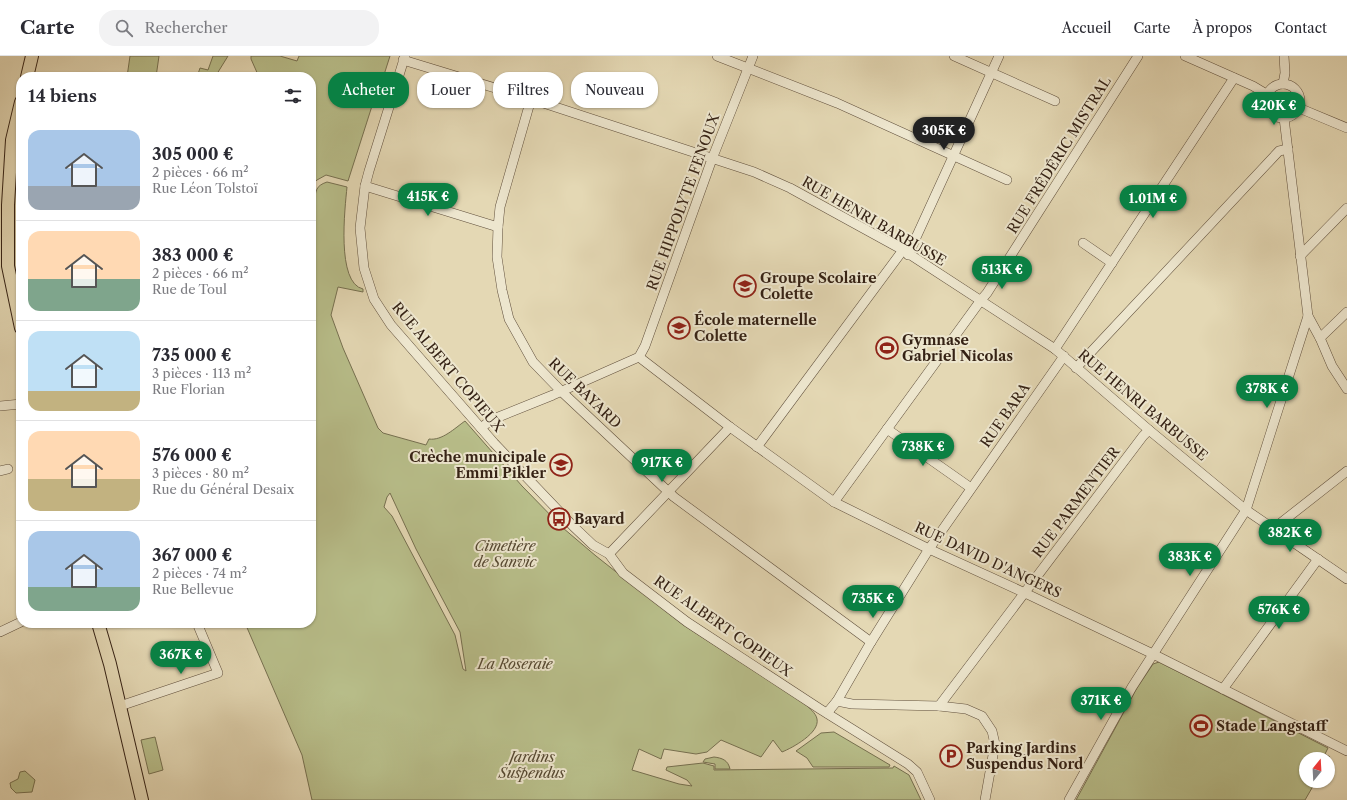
<!DOCTYPE html>
<html lang="fr">
<meta charset="utf-8">
<style>
body{margin:0;font-family:"Libre Caslon Text",serif;background:#f2f2f3;color:#2b2b33;height:100vh;display:flex;flex-direction:column;font-size:15px;white-space:nowrap}
*{box-sizing:border-box;margin:0}
p{font-size:13px;color:#7c7c81}
.icon{flex:none;width:22px;height:22px;fill:none;stroke:currentColor;stroke-width:2;stroke-linecap:round;stroke-linejoin:round}
.map{position:relative;flex:1;overflow:hidden}
.panel{position:absolute;left:16px;top:16px;width:300px;height:556px;display:flex;flex-direction:column;background:#fff;border-radius:16px;box-shadow:0 1px 3px #0004}
.panel>*{flex:none}
.hud{position:absolute;left:328px;top:16px;width:380px;height:36px;display:flex;gap:8px}
.needle{width:26px;rotate:18deg}
.controls{position:absolute;left:1299px;top:696px;display:grid;gap:8px}
.controls a{display:grid;place-items:center;width:36px;height:36px;border-radius:50%;background:#fff;box-shadow:0 1px 3px #0004;font-size:20px}
.price{position:absolute;translate:-50% -34px;padding:0 9px;border-radius:14px;background:#0b8043;color:#fff;font-size:13px;line-height:26px;filter:drop-shadow(0 1px 2px #0008)}
.price::after{content:'';position:absolute;left:50%;top:24px;width:12px;height:9px;margin-left:-6px;background:inherit;clip-path:polygon(0 0,100% 0,50% 100%)}
.price.current{background:#222;color:#fff}
ul{padding:0;list-style:none}
li{display:flex;align-items:center;gap:12px;height:100px;padding:0 12px}
li+li{border-top:1px solid #e1e1e2}
li span{display:grid;place-items:center;flex:none;width:112px;height:80px;border-radius:12px;color:#555}
li>.icon{margin-inline-start:auto}
span .icon{width:48px;height:48px;fill:#fffc;stroke-width:1}
li b{font-size:17px}
h2{display:flex;justify-content:space-between;align-items:center;height:48px;padding:0 12px;font-size:17px}
.chip{padding:0 14px;border-radius:16px;background:#fff;box-shadow:0 1px 3px #0004;font-size:14px;line-height:36px}
.chip.current{background:#0b8043;color:#fff}
header{display:flex;align-items:center;gap:24px;box-sizing:border-box;height:56px;padding:0 20px;background:#fff;border-bottom:1px solid #e1e1e2}
header strong{font-size:19px}
nav{display:flex;gap:22px;margin-inline-start:auto;font-size:14px}
.search{width:280px;height:36px;background:#f2f2f3;display:flex;align-items:center;gap:10px;box-sizing:border-box;padding:0 14px;border-radius:16px;color:#7c7c81;font-size:15px}
.map>svg:first-child{display:block}
.green{fill:#b8be8a;stroke:#767050;fill-rule:evenodd}
.lines{fill:none;stroke-linecap:round;stroke-linejoin:round}
.minor-casing{stroke:#61503d;stroke-width:10}
.major-casing{stroke:#352215;stroke-width:14}
.minor{stroke:#ede6ce;stroke-width:9}
.major{stroke:#e4d8b4;stroke-width:12}
.labels{text-anchor:middle;dominant-baseline:central;stroke-width:4;stroke-linejoin:round;paint-order:stroke}
.street-label{font-size:14px;fill:#352215;stroke:#ede6ce}
.poi-label{font-size:14px;font-weight:bold;fill:#352215;stroke:#ede6ce;text-anchor:start}
.park-label{font-size:14px;font-style:italic;fill:#564932;stroke:#ede6ce}
</style>
<header>
<strong>Carte</strong>
<div class="search"><svg class="icon" aria-label="search" viewBox="0 0 24 24"><circle cx="10" cy="10" r="6"/><path d="M15 15l6 6"/></svg>Rechercher</div>
<nav><a>Accueil</a><a>Carte</a><a>À propos</a><a>Contact</a></nav>
</header>
<div class="map">
<svg width="1347" height="744" viewBox="0 0 1347 744">
<rect width="100%" height="100%" fill="#e4d8b4"/>
<filter id="stains"><feTurbulence type="fractalNoise" baseFrequency=".005" numOctaves="4"/><feColorMatrix values="0 0 0 0 .2 0 0 0 0 .09 0 0 0 0 .02 0 0 0 .5 -.17"/></filter>
<radialGradient id="worn" r=".72"><stop offset=".6" stop-color="#630" stop-opacity="0"/><stop offset="1" stop-color="#630" stop-opacity=".3"/></radialGradient>
<g class="green">
<polygon points="130,0 159,0 156,21 127,21"/>
<polygon points="213,0 228,0 215,21 197,21 200,12 208,14"/>
<polygon points="251,0 280,0 297,5 299,0 390,0 375,47 372,50 348,125 326,119 317,124 311,129 311,21 259,21 251,3"/>
<path d="M327 126 347 131C345 152 336 227 363 233V236L338 231 331 259 343 292 378 372 383 377 426 389 429 383C442 385 455 372 465 365L522 430 563 472 596 500 682 568 805 648C809 652 816 657 817 663 820 677 792 692 782 696L773 684 761 701 721 684 707 696 696 698 664 693 661 703 639 693 632 714 679 728 692 730 687 724 666 714 667 711 703 707 714 710V714L893 712 894 710 909 719 921 744H312L302 699 245 567H311V145L314 147C316 135 315 130 327 126ZM390 437 416 493 460 576 466 615 463 613 455 579 392 460 384 451 387 441Z"/>
<polygon points="1159,606 1328,692 1325,698 1330,701 1328,704 1328,703 1306,703 1306,725 1316,725 1305,744 1076,744 1137,632 1153,608"/>
<polygon points="834,676 890,709 889,711 813,711 807,702 796,695 821,677"/>
<polygon points="155,681 163,714 149,718 141,684"/>
<path d="M714 701C722 702 728 704 730 713H715V708L703 706 705 703Z"/>
<polygon points="25,715 35,724 32,736 16,737 11,732 10,727 18,723 20,716"/>
</g>
<g class="lines">
<g class="minor-casing">
<g id="minor">
<polyline points="405,0 369,115 365,130 360,172 364,212 374,243 391,269 494,387 573,470 593,489 609,498 623,517 687,566 820,653 908,708 917,716 930,744"/>
<polyline points="717,0 837,47 1007,124"/>
<polyline points="954,0 1055,45"/>
<polyline points="1185,0 1253,30 1268,39"/>
<polyline points="403,4 531,43 754,116 790,132 903,194 1055,293 1149,374 1246,454 1347,523"/>
<polyline points="1283,28 1285,17 1284,0"/>
<circle cx="1283" cy="45" r="17"/>
<polyline points="531,43 500,151 498,171 497,201 502,234 509,263 533,306 562,336 674,441 871,586"/>
<polyline points="1299,52 1347,72"/>
<polyline points="1284,62 1308,260 1320,282 1332,310 1347,333"/>
<polyline points="365,130 498,171"/>
<polyline points="1083,187 1112,207"/>
<polyline points="908,199 999,0"/>
<polyline points="1300,200 1347,152"/>
<polyline points="1320,282 1347,256"/>
<polyline points="1055,293 1234,22"/>
<polyline points="639,301 730,371 834,446 929,493 1025,537 1153,598 1347,695"/>
<polyline points="639,301 645,290 712,103 753,0"/>
<polyline points="1076,312 1279,95 1288,93"/>
<polyline points="0,350 21,348"/>
<polyline points="481,372 491,364 553,339 639,301"/>
<polyline points="887,373 971,432"/>
<polyline points="757,391 903,194"/>
<polyline points="0,415 8,413"/>
<polyline points="834,446 981,244 987,237 1138,0"/>
<polyline points="1273,473 1347,415"/>
<polyline points="609,498 730,371"/>
<polyline points="0,576 21,566"/>
<polyline points="1223,633 1318,503"/>
<polyline points="837,645 871,586 929,493 1064,300"/>
<polyline points="120,650 218,617 197,567"/>
<polyline points="939,650 1143,380 1149,374"/>
<polyline points="827,657 837,645 852,648 939,650 966,653 982,660 992,675 995,688 985,744"/>
<polyline points="1069,744 1132,631 1246,454 1308,260"/>
</g>
</g>
<g class="major-casing">
<g id="major">
<polyline points="27,21 32,0"/>
<polyline points="21,46 12,84 8,149 8,210 21,272"/>
<polyline points="98,567 110,608 142,744"/>
</g>
</g>
<use href="#minor" class="minor"/>
<use href="#major" class="major"/>
</g>
<defs>
<g id="school-ring" transform="scale(1.15)"><circle r="9.5" fill="#ede6ce" stroke="#8f2418" stroke-width="1.5"/><path d="M0-5L7-2L0 1L-7-2ZM-4 1L0 2.5L4 1V4Q0 6-4 4Z" fill="#8f2418"/></g>
<g id="stadium-ring" transform="scale(1.15)"><circle r="9.5" fill="#ede6ce" stroke="#8f2418" stroke-width="1.5"/><path d="M0-5a6.5 5 0 1 0 0 10a6.5 5 0 1 0 0-10ZM-3.5-1.8h7v3.6h-7Z" fill="#8f2418"/></g>
<g id="bus-ring" transform="scale(1.15)"><circle r="9.5" fill="#ede6ce" stroke="#8f2418" stroke-width="1.5"/><path d="M-5-6H5V4H4V6H2V4H-2V6H-4V4H-5ZM-3.5-4V0h7V-4ZM-3.5 1.2v1.5H-2V1.2ZM2 1.2v1.5H3.5V1.2Z" fill="#8f2418"/></g>
<g id="parking-ring" transform="scale(1.15)"><circle r="9.5" fill="#ede6ce" stroke="#8f2418" stroke-width="1.5"/><path d="M-3.5-5.5H1a3.5 3.5 0 0 1 0 7H-1V5.5H-3.5ZM-1-3.4V-.6H.8a1.4 1.4 0 0 0 0-2.8Z" fill="#8f2418"/></g>
</defs>
<g fill-rule="evenodd">
<use href="#school-ring" x="745" y="230"/>
<use href="#school-ring" x="679" y="272"/>
<use href="#stadium-ring" x="887" y="292"/>
<use href="#school-ring" x="561" y="409"/>
<use href="#bus-ring" x="559" y="463"/>
<use href="#stadium-ring" x="1201" y="670"/>
<use href="#parking-ring" x="951" y="700"/>
</g>
<g class="labels">
<g class="street-label">
<text transform="translate(1059 99) rotate(-58)">RUE FRÉDÉRIC MISTRAL</text>
<text transform="translate(683 146) rotate(-70)">RUE HIPPOLYTE FENOUX</text>
<text transform="translate(874 165) rotate(30)">RUE HENRI BARBUSSE</text>
<text transform="translate(448 311) rotate(50)">RUE ALBERT COPIEUX</text>
<text transform="translate(585 337) rotate(44)">RUE BAYARD</text>
<text transform="translate(1143 349) rotate(40)">RUE HENRI BARBUSSE</text>
<text transform="translate(1005 359) rotate(-55)">RUE BARA</text>
<text transform="translate(1076 446) rotate(-53)">RUE PARMENTIER</text>
<text transform="translate(988 504) rotate(25)">RUE DAVID D'ANGERS</text>
<text transform="translate(723 570) rotate(35)">RUE ALBERT COPIEUX</text>
</g>
<g class="poi-label">
<text x="760" y="222">Groupe Scolaire<tspan x="760" dy="16">Colette</tspan></text>
<text x="694" y="264">École maternelle<tspan x="694" dy="16">Colette</tspan></text>
<text x="902" y="284">Gymnase<tspan x="902" dy="16">Gabriel Nicolas</tspan></text>
<text x="546" y="401" text-anchor="end">Crèche municipale<tspan x="546" dy="16">Emmi Pikler</tspan></text>
<text x="574" y="463">Bayard</text>
<text x="1216" y="670">Stade Langstaff</text>
<text x="966" y="692">Parking Jardins<tspan x="966" dy="16">Suspendus Nord</tspan></text>
</g>
<g class="park-label">
<text x="505" y="490">Cimetière<tspan x="505" dy="16">de Sanvic</tspan></text>
<text x="515" y="608">La Roseraie</text>
<text x="532" y="701">Jardins<tspan x="532" dy="16">Suspendus</tspan></text>
</g>
</g>
<rect width="100%" height="100%" filter="url(#stains)"/>
<rect width="100%" height="100%" fill="url(#worn)"/>
</svg>
<div class="controls">
<a><svg class="needle" viewBox="-14 -14 28 28"><path d="M0-13l5 13h-10z" fill="#e53935"/><path d="M0 13l5-13h-10z" fill="#7c7c81"/></svg></a>
</div>
<b class="price" style="left:1274px;top:70px">420K €</b>
<b class="price current" style="left:944px;top:95px">305K €</b>
<b class="price" style="left:428px;top:161px">415K €</b>
<b class="price" style="left:1153px;top:163px">1.01M €</b>
<b class="price" style="left:1002px;top:234px">513K €</b>
<b class="price" style="left:1267px;top:353px">378K €</b>
<b class="price" style="left:923px;top:411px">738K €</b>
<b class="price" style="left:662px;top:427px">917K €</b>
<b class="price" style="left:1290px;top:497px">382K €</b>
<b class="price" style="left:1190px;top:521px">383K €</b>
<b class="price" style="left:873px;top:563px">735K €</b>
<b class="price" style="left:1279px;top:574px">576K €</b>
<b class="price" style="left:181px;top:619px">367K €</b>
<b class="price" style="left:1101px;top:665px">371K €</b>
<div class="hud">
<a class="chip current">Acheter</a>
<a class="chip">Louer</a>
<a class="chip">Filtres</a>
<a class="chip">Nouveau</a>
</div>
<section class="panel">
<h2>14 biens<svg class="icon" aria-label="filters" viewBox="0 0 24 24"><path d="M4 7h16M4 17h16"/><circle cx="9" cy="7" r="2"/><circle cx="15" cy="17" r="2"/></svg></h2>
<ul>
<li><span style="background:linear-gradient(#a9c7e8 70%,#9aa5b1 0)"><svg class="icon" aria-label="home" viewBox="0 0 24 24"><path d="M3 11l9-7 9 7M6 9v11h12V9"/></svg></span><div><b>305 000 €</b><p>2 pièces · 66 m²</p><p>Rue Léon Tolstoï</p></div></li>
<li><span style="background:linear-gradient(#ffd9b3 60%,#7fa58c 0)"><svg class="icon" aria-label="home" viewBox="0 0 24 24"><path d="M3 11l9-7 9 7M6 9v11h12V9"/></svg></span><div><b>383 000 €</b><p>2 pièces · 66 m²</p><p>Rue de Toul</p></div></li>
<li><span style="background:linear-gradient(#bfe0f5 75%,#c2b280 0)"><svg class="icon" aria-label="home" viewBox="0 0 24 24"><path d="M3 11l9-7 9 7M6 9v11h12V9"/></svg></span><div><b>735 000 €</b><p>3 pièces · 113 m²</p><p>Rue Florian</p></div></li>
<li><span style="background:linear-gradient(#ffd9b3 60%,#c2b280 0)"><svg class="icon" aria-label="home" viewBox="0 0 24 24"><path d="M3 11l9-7 9 7M6 9v11h12V9"/></svg></span><div><b>576 000 €</b><p>3 pièces · 80 m²</p><p>Rue du Général Desaix</p></div></li>
<li><span style="background:linear-gradient(#a9c7e8 70%,#7fa58c 0)"><svg class="icon" aria-label="home" viewBox="0 0 24 24"><path d="M3 11l9-7 9 7M6 9v11h12V9"/></svg></span><div><b>367 000 €</b><p>2 pièces · 74 m²</p><p>Rue Bellevue</p></div></li>
</ul>
</section>
</div>
